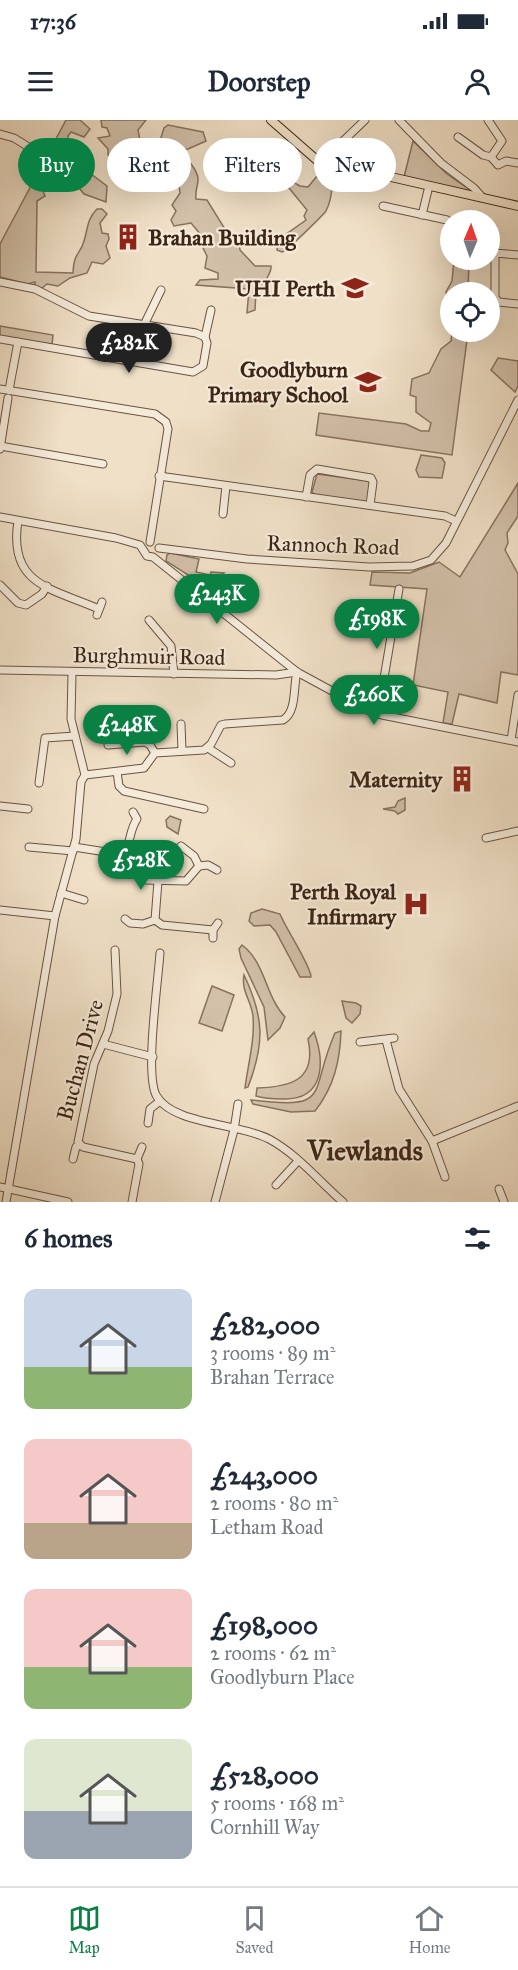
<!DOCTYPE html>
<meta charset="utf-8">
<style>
body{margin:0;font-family:"IM FELL Great Primer",serif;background:#f2f2f3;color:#1f2937;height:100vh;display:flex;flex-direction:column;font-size:22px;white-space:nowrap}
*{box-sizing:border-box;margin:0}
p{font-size:20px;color:#747a83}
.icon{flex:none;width:33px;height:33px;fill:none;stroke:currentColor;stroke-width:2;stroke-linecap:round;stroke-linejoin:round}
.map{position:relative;height:1082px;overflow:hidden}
.details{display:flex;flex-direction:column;background:#fff;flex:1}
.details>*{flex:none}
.top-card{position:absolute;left:18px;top:18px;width:483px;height:54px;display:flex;gap:12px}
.needle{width:39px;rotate:2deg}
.buttons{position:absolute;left:440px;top:90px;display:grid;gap:12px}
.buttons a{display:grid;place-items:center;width:60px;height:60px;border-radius:50%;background:#fff;box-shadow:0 6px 24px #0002;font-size:30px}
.price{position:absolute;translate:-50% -51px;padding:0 14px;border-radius:21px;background:#0b8043;color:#fff;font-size:20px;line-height:39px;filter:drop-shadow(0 2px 3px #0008)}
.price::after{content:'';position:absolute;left:50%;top:36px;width:18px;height:14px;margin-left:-9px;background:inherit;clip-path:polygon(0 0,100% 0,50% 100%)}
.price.active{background:#222;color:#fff}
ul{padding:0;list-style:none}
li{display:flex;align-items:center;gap:18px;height:150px;padding:0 24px}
li span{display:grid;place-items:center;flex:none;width:168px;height:120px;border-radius:12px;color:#555}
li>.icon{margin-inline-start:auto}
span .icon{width:72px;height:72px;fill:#fffc;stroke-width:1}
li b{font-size:26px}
h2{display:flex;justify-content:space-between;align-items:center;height:72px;padding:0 24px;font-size:26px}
.tag{padding:0 21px;border-radius:27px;background:#fff;box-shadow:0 6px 24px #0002;font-size:21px;line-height:54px}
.tag.active{background:#0b8043;color:#fff}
.status{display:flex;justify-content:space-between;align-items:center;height:42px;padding:0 30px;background:#fff;direction:ltr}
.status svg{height:16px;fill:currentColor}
header{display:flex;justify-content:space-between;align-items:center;height:78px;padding:0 24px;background:#fff;font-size:27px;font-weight:800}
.tab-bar{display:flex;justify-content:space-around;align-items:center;height:84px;border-top:2px solid #e0e1e3;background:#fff;font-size:16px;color:#747a83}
.tab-bar a{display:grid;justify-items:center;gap:3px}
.tab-bar .active{color:#0b8043}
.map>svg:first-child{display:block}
.green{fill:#d2c0a9;stroke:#88725e;stroke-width:1.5}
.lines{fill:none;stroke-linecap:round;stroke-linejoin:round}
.minor-casing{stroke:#6a5341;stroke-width:9}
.major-casing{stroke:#3d2414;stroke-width:10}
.minor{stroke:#f5ebdb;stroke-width:7}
.major{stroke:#f0e0c7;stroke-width:8}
.labels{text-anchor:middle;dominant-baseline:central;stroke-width:4.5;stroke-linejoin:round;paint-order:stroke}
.poi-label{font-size:22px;font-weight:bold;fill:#3d2414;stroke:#f5ebdb;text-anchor:end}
.street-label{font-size:22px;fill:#3d2414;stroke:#f5ebdb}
.district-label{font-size:28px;font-weight:bold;fill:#3d2414;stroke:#f5ebdb}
</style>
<div class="status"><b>17:36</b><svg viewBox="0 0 49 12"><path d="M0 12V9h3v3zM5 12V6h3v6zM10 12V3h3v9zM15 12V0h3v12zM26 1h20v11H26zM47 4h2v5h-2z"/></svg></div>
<header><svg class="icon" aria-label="menu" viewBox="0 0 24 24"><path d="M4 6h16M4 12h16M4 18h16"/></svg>Doorstep<svg class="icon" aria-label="person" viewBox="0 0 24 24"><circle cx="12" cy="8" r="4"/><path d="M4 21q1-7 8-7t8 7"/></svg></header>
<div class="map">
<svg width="518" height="1082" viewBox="0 0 518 1082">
<rect width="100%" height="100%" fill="#f0e0c7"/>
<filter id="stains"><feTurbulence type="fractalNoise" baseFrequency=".00333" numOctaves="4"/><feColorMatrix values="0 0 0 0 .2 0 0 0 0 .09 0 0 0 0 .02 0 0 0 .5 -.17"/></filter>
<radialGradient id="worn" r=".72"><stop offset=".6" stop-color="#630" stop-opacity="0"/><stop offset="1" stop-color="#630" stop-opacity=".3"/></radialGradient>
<g class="green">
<path d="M66 0H80L90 9 84 17 71 12 68 16 69 31 74 41 107 66 106 82 84 74 69 55 63 61 49 56 45 62 40 63 45 76 37 81 36 152 73 153C74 131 80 136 84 121 88 108 87 99 97 89H102L107 94 100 103 102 113 108 114 109 119 106 126 110 138 103 144 92 142 87 153 70 158 58 166 47 164 41 169 35 167V162L27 164 0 157V124Z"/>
<path d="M101 0H146L138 10 141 26 159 24 164 8 168 5 203 12 206 21 188 29 176 30 173 37 175 41 188 40C206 62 194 62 196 79L207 80 231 119 239 123 240 130 255 146H271C272 152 262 168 256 171L255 190 247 193 249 169 196 165 200 160 218 159V153L205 148 207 136 203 128 206 121 191 103 174 106 171 100 176 91 172 85 180 73 179 65 184 59 176 58 173 48 168 59 153 55 150 60 125 54 124 49 108 35V29L98 18 110 16 107 8 102 7Z"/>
<polygon points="413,21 447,54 473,72 404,57"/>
<path d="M322 50H329C334 62 332 79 326 91 323 95 287 131 282 132L277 130 278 120 306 100 304 96 307 90 289 68 291 61 300 66 308 67Z"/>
<polygon points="454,140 469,140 468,172 450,172 450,187 446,172 452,161"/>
<polygon points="0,206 53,215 52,225 0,216"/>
<polygon points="452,212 468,212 452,335 316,315 319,293 406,304 421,311 429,311 431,303 416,292 416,277 410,275 412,259 429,253 441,229 451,221"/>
<polygon points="498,238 518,241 518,266 515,272 491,250"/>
<polygon points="421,335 442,338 445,343 442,358 419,357 416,350"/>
<polygon points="317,354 370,361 369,383 315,375 312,372"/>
<polygon points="518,363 518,396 507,413 508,423 505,430 518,454 518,555 501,552 497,583 459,574 452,604 443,603 448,572 413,565 427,469 370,465 372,452 410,453 439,442 460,457"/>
<polygon points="170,433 199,439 196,452 210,455 211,452 224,453 206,472 198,467 193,458 166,441 167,435"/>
<polygon points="405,678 405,690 398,694 395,691 383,689 395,687 398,681"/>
<polygon points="170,696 181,700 178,714 167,707 166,700"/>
<path d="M262 789 280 794C286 809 311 846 311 857H300L276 812 270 805 254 806 249 801 251 793Z"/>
<path d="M242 825C266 843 265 876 285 897L280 908 268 920 264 887 241 838 239 829Z"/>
<path d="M244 855C264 897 265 923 248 967L245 968C248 944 255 920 253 896 251 880 241 871 244 855Z"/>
<polygon points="212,866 234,875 222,911 199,903"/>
<polygon points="342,881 356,883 361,886 360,894 352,903 346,898"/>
<path d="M341 911C340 941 334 967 315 991L291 992 253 984 251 980C334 990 308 974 335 913Z"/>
<path d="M314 912C325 942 325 980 283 979 274 979 265 979 256 976L257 968C291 967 317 960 308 919Z"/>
</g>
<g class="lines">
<g class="minor-casing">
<g id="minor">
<polyline points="399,0 441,43 474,68 482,77"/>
<polyline points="488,0 502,21 491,37"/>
<polyline points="0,14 14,18 35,31"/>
<polyline points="458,17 483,35 491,37 498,45 506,41 518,43"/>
<polyline points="339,25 365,0"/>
<polyline points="383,86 447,100"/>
<polyline points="422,95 429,66"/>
<polyline points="518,135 495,133 495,178 499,182 518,184"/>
<polyline points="0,162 35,169 89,196 196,213 205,217 211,190"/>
<polyline points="144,205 161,170"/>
<polyline points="0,219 193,252 203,246 207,223 205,217"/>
<polyline points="0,269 155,294 166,302 168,309 150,422"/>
<polyline points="9,270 18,222"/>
<polyline points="0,326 103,344"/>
<polyline points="0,329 8,278"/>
<polyline points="159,356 445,396 456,401"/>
<polyline points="306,377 310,355 317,349 371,358 373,362 370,385"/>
<polyline points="223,394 226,366"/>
<polyline points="0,397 116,418 140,425 147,436 153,437 297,552 367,590 382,595 518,622"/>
<path d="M18 401C8 465 51 468 99 489"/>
<polyline points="159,428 247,439 369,447 413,446 431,440 446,423 518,280"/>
<polyline points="0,465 18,483 26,485 42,474 47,466"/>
<polyline points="97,495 102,482"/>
<polyline points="149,500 171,526 174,554"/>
<polyline points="0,550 276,555 297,552"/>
<polyline points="378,594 399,469"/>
<polyline points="181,604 182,631"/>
<polyline points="511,620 518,575"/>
<polyline points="108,625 145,622 150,625 155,633"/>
<polyline points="208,628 231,643"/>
<polyline points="117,652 119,666 124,671 204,689"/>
<path d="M85 655 144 648 155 633 204 630 211 624 221 605 225 604 283 600C297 592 293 567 297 552"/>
<polyline points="39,663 45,618 75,616"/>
<polyline points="0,686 28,689"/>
<polyline points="486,718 518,711"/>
<polyline points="181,726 194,736 199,746 208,745 217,750"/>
<polyline points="29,727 73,731"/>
<polyline points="74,727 106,732 120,737 133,751 146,760 186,761 199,746"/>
<path d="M120 737C132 726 128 712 137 699L133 692"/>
<polyline points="61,773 84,780"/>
<polyline points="0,790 55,796"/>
<polyline points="125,799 130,803 143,804 155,800 162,805 213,810"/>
<polyline points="155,800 158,761"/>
<polyline points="213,818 213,810 218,803"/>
<polyline points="115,830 117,874 108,911 94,944 78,1022 83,1027 137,1039 139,1044 132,1082"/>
<path d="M160 833C158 862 145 953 156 975 172 1005 239 1003 269 1019 297 1034 319 1061 343 1082"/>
<polyline points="386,920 399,969 432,1021 445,1057"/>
<polyline points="360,922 394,918"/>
<polyline points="103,924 153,937"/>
<polyline points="148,1003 150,989 160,981"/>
<polyline points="432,1021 518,986"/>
<polyline points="73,1039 76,1027 80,1025"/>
<polyline points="137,1039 142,1027"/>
<polyline points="276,1065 298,1041"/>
<polyline points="0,1067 68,1082"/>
<polyline points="499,1069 504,1082"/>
<polyline points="6,1082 55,796 76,719 81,662 85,655 71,599 72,553"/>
<polyline points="215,1082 234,1010 238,984"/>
</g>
</g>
<g class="major-casing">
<polyline id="major" points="271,0 319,42 336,49 391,57 518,86"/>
</g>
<use href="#minor" class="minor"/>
<use href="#major" class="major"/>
</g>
<defs>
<g id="building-bare" transform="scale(2.07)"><path d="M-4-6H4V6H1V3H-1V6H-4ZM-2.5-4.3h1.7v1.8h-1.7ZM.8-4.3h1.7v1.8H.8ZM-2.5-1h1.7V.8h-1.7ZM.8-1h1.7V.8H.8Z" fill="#8f2418" stroke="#f5ebdb" stroke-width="2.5" paint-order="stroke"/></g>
<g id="university-bare" transform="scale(2.07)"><path d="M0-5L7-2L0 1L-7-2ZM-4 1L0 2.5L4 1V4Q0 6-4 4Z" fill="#8f2418" stroke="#f5ebdb" stroke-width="2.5" paint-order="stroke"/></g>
<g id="school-bare" transform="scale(2.07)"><path d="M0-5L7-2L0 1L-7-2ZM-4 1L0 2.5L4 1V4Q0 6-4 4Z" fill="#8f2418" stroke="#f5ebdb" stroke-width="2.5" paint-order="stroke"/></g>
<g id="hospital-bare" transform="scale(2.07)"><path d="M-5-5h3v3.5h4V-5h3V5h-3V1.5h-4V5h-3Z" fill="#8f2418" stroke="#f5ebdb" stroke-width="2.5" paint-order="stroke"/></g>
</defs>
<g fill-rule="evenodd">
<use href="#building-bare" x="128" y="117"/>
<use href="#university-bare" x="355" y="168"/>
<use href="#school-bare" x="368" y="262"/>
<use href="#building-bare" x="462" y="659"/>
<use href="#hospital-bare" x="416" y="784"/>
</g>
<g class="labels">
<g class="poi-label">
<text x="148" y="117" text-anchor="start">Brahan Building</text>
<text x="335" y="168">UHI Perth</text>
<text x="348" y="249">Goodlyburn<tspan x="348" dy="25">Primary School</tspan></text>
<text x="442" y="659">Maternity</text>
<text x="396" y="771">Perth Royal<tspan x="396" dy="25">Infirmary</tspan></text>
</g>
<g class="street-label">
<text transform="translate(333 425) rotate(2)">Rannoch Road</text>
<text transform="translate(149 536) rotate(1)">Burghmuir Road</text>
<text transform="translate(80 940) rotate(-75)">Buchan Drive</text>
</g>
<g class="district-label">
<text x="365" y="1030">Viewlands</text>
</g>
</g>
<rect width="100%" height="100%" filter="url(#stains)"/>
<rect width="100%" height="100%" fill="url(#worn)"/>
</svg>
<div class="buttons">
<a><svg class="needle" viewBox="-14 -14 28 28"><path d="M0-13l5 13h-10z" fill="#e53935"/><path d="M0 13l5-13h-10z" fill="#747a83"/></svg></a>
<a><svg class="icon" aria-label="locate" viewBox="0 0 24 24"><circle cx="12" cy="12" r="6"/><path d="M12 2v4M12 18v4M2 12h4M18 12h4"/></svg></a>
</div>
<b class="price active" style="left:129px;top:254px">£282K</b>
<b class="price" style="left:217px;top:505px">£243K</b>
<b class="price" style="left:377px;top:530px">£198K</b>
<b class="price" style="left:374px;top:606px">£260K</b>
<b class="price" style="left:127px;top:636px">£248K</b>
<b class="price" style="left:141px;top:771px">£528K</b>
<div class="top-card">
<a class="tag active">Buy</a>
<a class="tag">Rent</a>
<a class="tag">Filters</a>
<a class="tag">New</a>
</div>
</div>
<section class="details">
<h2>6 homes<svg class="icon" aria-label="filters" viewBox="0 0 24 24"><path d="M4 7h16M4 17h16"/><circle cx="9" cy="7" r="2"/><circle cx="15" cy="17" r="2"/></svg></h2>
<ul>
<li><span style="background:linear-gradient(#c9d6e8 65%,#8fb573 0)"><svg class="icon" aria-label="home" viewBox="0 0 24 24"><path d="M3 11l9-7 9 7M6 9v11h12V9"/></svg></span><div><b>£282,000</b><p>3 rooms · 89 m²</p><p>Brahan Terrace</p></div></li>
<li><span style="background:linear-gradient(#f6c9c9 70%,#b9a48a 0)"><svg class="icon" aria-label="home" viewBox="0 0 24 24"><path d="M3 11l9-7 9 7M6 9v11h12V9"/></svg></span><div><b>£243,000</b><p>2 rooms · 80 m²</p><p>Letham Road</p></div></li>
<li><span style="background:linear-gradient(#f6c9c9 65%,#8fb573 0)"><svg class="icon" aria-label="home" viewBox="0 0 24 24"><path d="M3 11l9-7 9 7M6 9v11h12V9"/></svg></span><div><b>£198,000</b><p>2 rooms · 62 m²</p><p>Goodlyburn Place</p></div></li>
<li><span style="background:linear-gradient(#dfe7d0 60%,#9aa5b1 0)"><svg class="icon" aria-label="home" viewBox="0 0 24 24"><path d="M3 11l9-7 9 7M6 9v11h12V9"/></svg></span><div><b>£528,000</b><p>5 rooms · 168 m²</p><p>Cornhill Way</p></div></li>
</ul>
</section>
<nav class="tab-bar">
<a class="active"><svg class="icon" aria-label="map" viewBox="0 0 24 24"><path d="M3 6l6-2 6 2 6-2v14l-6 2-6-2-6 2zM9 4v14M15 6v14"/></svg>Map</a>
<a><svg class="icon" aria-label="saved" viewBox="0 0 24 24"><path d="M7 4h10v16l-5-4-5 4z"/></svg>Saved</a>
<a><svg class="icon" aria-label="home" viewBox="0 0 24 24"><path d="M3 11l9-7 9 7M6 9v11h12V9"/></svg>Home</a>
</nav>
